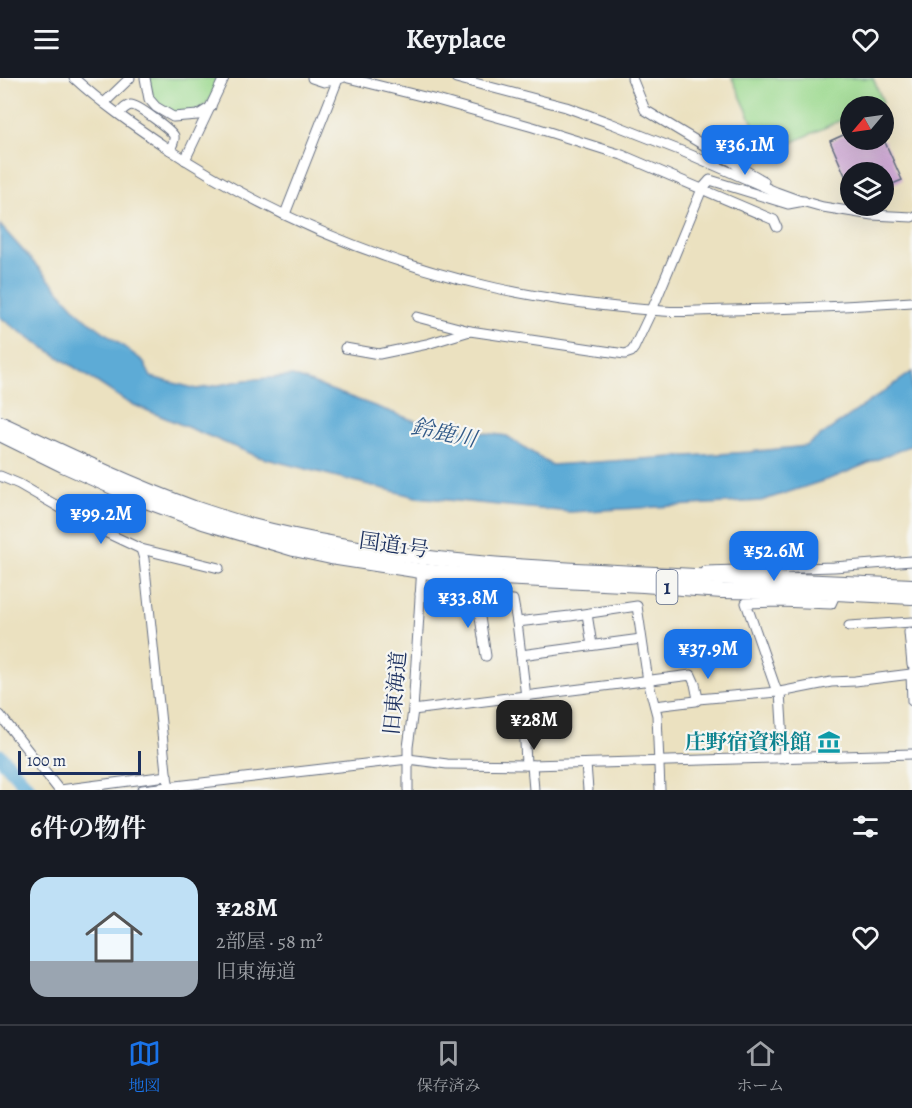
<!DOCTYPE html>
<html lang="ja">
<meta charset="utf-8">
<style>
body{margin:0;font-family:Alegreya,"Noto Serif JP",serif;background:#242831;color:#f1f3f6;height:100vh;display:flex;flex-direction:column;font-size:22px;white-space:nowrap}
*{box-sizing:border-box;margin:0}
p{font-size:20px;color:#9ea1a6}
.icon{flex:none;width:33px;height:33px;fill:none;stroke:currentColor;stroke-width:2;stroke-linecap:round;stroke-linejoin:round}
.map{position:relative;height:712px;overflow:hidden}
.sheet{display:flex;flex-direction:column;background:#171b24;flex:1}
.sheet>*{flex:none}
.needle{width:39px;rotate:241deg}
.buttons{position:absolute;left:840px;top:18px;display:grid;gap:12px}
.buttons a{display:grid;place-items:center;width:54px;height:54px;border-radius:50%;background:#171b24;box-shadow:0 6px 24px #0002;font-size:30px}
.scale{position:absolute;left:18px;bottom:15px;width:123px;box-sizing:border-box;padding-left:6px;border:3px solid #1b2f5e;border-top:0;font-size:16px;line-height:21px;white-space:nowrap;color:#1b2f5e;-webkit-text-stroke:4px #f6f6f2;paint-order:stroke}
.price{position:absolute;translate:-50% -51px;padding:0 14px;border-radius:12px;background:#1a73e8;color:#fff;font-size:20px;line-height:39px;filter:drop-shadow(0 2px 3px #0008)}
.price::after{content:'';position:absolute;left:50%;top:36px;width:18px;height:14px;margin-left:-9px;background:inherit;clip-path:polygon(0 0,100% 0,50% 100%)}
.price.on{background:#222;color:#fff}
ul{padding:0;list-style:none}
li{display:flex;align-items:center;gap:18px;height:150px;padding:0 30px}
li+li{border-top:2px solid #363941}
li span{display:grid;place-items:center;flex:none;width:168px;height:120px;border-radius:18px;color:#555}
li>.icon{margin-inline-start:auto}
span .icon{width:72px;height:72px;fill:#fffc;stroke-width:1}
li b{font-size:26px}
h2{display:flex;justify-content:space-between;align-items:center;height:72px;padding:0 30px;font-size:26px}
header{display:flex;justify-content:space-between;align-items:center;height:78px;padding:0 30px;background:#171b24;font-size:27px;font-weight:600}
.menu{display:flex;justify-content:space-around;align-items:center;height:84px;border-top:2px solid #363941;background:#171b24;font-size:16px;color:#9ea1a6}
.menu a{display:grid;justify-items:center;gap:3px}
.menu .on{color:#1a73e8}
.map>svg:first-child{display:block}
.green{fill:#9bd98e;stroke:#5b8476;stroke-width:1.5}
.water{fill:#5dabd6;stroke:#3c6d9a;stroke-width:1.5}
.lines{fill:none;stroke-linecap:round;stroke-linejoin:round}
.river{stroke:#5dabd6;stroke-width:15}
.building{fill:#cba1d2}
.minor-casing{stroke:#646d80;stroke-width:11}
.highway-casing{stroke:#646d80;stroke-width:16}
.minor{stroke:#fff;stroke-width:9}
.highway{stroke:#fff;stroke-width:14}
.labels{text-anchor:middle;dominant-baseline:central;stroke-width:4.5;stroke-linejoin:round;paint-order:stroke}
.shield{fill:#f6f6f2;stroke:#5d6b8a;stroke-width:1.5}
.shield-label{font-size:20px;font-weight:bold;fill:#1b2f5e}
.street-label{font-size:21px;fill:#1b2f5e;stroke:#f6f6f2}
.culture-label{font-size:21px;font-weight:bold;fill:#0d838f;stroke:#f6f6f2;text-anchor:end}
.water-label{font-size:22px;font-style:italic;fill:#325a88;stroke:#f6f6f2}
</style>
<header><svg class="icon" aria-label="menu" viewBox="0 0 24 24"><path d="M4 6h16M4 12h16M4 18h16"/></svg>Keyplace<svg class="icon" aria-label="heart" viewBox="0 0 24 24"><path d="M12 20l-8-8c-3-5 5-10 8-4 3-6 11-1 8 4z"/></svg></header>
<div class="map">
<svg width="912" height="712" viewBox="0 0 912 712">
<rect width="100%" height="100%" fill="#f6f6f2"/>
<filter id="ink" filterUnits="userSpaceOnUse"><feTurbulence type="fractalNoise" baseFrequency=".0167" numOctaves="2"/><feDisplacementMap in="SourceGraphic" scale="12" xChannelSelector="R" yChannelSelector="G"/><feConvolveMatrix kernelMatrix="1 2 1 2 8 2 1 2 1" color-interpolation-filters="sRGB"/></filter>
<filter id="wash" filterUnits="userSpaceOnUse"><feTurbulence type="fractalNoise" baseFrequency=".008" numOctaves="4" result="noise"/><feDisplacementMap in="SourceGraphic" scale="24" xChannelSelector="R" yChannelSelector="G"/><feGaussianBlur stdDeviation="1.35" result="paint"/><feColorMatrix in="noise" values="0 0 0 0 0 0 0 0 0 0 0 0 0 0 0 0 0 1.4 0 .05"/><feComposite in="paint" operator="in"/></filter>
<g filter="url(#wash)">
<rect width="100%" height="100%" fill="#ebe1c0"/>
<g class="green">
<path d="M149 0H216V1C215 9 214 17 209 23 194 41 163 40 153 18 150 13 150 6 149 0Z"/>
<polygon points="732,0 873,0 883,24 872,28 850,28 850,38 767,76"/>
</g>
<polygon class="water" points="0,147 81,237 143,283 151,299 197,311 246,302 293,298 426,347 507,358 551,387 749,374 806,368 912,294 912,367 835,399 761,423 570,434 416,419 259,379 127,324 16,251 0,239"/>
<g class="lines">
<polyline class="river" points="0,678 30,712"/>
</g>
<g id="blocks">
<polygon class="building" points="850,54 850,62 884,62 902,102 890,107 882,89 869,94 850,94 850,109 830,63"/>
</g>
</g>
<g filter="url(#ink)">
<use href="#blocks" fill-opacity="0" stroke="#646d80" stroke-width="1.5"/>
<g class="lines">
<g class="minor-casing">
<g id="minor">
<path d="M74 0C101 25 133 47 164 68 265 135 378 184 496 210 551 222 607 229 663 233 685 235 708 232 731 232 791 231 852 228 912 224"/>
<polyline points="145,0 149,21 156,29 173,39 198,37 211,29"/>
<polyline points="312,0 324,4 342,0"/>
<polyline points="348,0 437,22 533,49 622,77 774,142 777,149"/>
<polyline points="456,0 566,29 610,45 684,74 776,114 798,122 823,129 872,137 912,139"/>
<path d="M632 0 645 32 715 74C720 81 731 80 736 87L764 103"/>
<polyline points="104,25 130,0"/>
<path d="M119 36C122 32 126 28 131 27 138 27 171 52 174 58 175 63 172 67 170 72"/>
<polyline points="185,82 224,0"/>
<polyline points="285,136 338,1"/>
<polyline points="417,239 470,253 625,276 631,274 634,270 652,232 702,111 710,102 788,126 804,123"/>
<polyline points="345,270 379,276 427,266 470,253"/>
<polyline points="0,398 19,406 90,447 141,471 219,490"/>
<polyline points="141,471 144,481 166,694 169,709"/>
<polyline points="705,493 834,489 912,483"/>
<polyline points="420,516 452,516 477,520 513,522 517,544"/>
<polyline points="477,520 486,578"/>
<polyline points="587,536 592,567"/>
<polyline points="849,548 912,544"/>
<polyline points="909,554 912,587"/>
<polyline points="521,577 641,561"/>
<polyline points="912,595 911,596 912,623"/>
<polyline points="780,614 831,604 855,603 911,596"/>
<polyline points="523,619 526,687"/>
<polyline points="526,619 517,544 570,538 637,528 648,603 657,637 660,712"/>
<polyline points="655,628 696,623 698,621"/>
<polyline points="413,632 691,597 695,606 698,621 777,614"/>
<polyline points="0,637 59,712"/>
<polyline points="784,680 780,614 777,614 746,525 779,524 831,526 836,515"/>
<polyline points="586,686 588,712"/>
<polyline points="532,687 534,712"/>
<polyline points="60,712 167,698"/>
<polyline points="142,712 408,681 447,686 532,687 912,676"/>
<polyline points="408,712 408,669 413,632 422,488"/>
</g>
</g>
<g class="highway-casing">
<g id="highway">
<path d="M0 345C64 375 128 406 194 430 212 436 230 442 248 447 374 480 505 489 635 495 727 500 820 504 912 508"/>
<polyline points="0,356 63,387 135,419 203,444 294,471 331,479 421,493 501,500 643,507 722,513 836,515 912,519"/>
</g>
</g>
<use href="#minor" class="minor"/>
<use href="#highway" class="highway"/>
</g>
</g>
<defs>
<g id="museum-bare" transform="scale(1.8)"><path d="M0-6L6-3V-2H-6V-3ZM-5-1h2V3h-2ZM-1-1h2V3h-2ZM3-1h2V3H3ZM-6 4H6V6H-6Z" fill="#0f9aa8" stroke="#f6f6f2" stroke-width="2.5" paint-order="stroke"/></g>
</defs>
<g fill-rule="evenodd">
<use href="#museum-bare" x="829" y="664"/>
</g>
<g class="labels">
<rect class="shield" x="656.5" y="492" width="21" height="34" rx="4.5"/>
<g class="shield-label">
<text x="667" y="509">1</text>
</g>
<g class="street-label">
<text transform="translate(394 467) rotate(8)">国道1号</text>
<text transform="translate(395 615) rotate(-85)">旧東海道</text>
</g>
<g class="culture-label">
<text x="811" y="664">庄野宿資料館</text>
</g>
<g class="water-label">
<text transform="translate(444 355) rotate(12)">鈴鹿川</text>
</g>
</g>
</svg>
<div class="buttons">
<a><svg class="needle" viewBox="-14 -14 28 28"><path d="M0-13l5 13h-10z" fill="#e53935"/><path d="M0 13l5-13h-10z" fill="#9ea1a6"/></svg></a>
<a><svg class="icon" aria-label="layers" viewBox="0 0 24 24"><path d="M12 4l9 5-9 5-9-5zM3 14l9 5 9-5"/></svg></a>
</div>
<div class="scale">100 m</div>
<b class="price" style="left:745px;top:98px">¥36.1M</b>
<b class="price" style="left:101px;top:467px">¥99.2M</b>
<b class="price" style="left:774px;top:504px">¥52.6M</b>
<b class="price" style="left:468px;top:551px">¥33.8M</b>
<b class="price" style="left:708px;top:602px">¥37.9M</b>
<b class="price on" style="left:534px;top:673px">¥28M</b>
</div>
<section class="sheet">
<h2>6件の物件<svg class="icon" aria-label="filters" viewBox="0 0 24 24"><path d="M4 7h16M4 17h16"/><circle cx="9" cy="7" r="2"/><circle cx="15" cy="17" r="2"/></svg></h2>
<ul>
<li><span style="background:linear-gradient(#bfe0f5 70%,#9aa5b1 0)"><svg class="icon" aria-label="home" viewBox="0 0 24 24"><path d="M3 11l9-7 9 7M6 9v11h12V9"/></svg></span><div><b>¥28M</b><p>2部屋 · 58 m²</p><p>旧東海道</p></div><svg class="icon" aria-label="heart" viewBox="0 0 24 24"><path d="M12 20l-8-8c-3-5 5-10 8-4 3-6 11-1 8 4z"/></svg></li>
</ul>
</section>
<nav class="menu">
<a class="on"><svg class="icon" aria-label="map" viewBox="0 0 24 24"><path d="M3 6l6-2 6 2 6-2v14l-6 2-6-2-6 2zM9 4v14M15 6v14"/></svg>地図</a>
<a><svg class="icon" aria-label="saved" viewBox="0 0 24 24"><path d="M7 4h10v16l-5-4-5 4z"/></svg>保存済み</a>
<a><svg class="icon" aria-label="home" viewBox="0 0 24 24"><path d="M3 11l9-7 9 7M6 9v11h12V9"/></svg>ホーム</a>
</nav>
